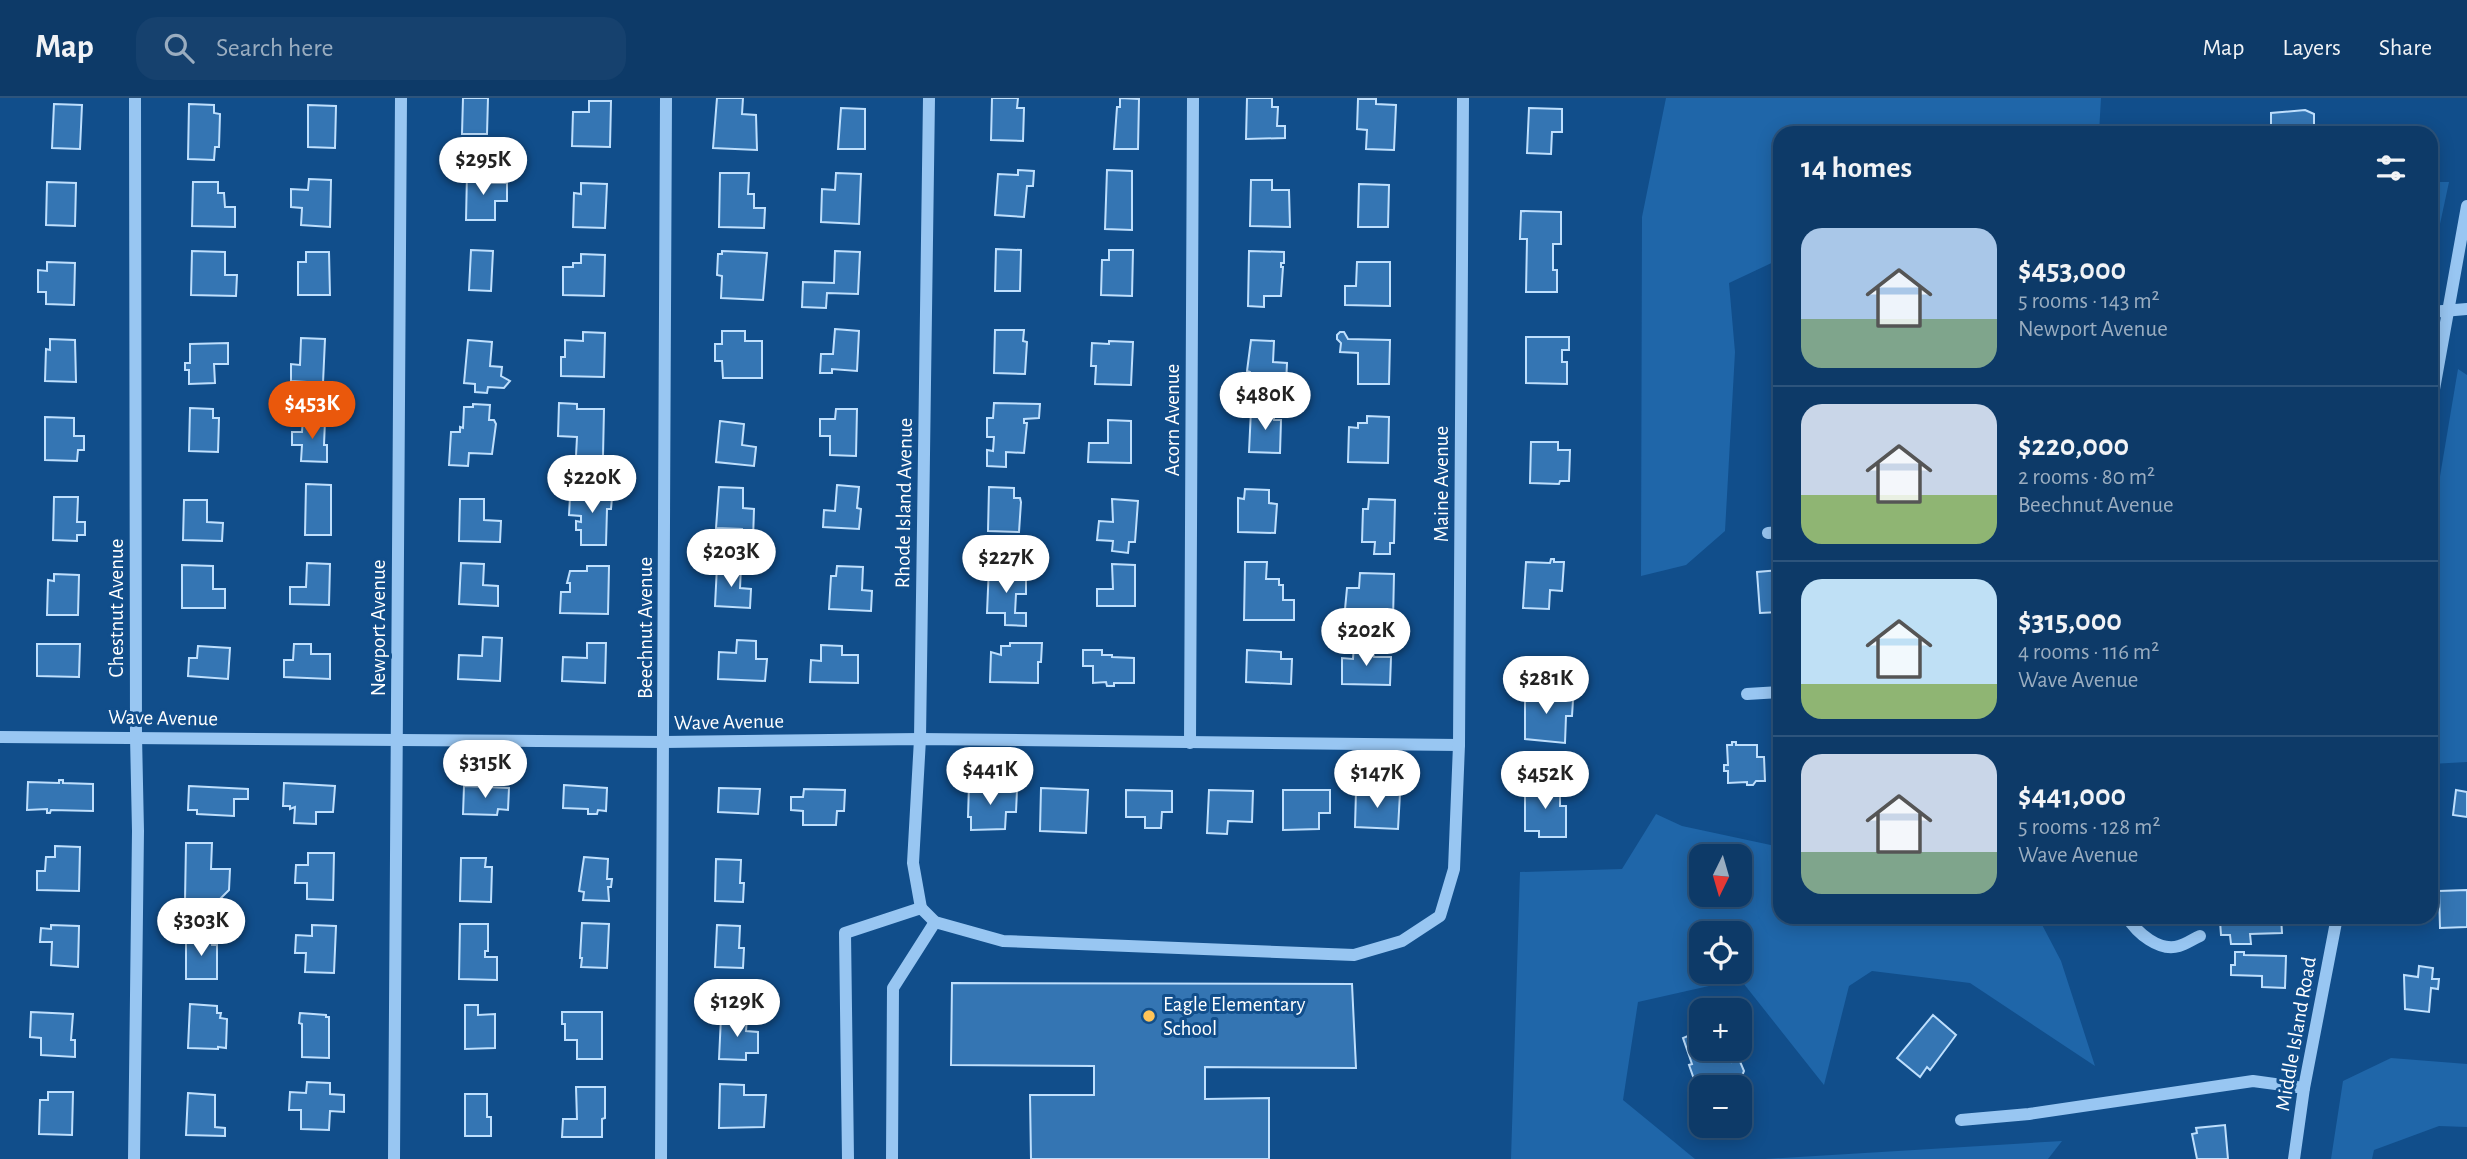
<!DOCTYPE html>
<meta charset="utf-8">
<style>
body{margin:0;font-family:"Alegreya Sans",sans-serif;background:#16416e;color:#f1f3f6;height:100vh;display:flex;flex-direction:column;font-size:26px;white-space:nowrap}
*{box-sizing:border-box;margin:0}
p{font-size:23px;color:#9aadc0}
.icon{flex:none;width:38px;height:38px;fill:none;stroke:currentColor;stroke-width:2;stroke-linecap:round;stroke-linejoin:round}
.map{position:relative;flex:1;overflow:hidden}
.sheet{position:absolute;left:1773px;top:28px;width:665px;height:798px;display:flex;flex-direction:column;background:#0d3a68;border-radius:21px;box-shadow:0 4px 18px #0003,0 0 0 2px #2d547c}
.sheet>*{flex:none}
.needle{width:46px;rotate:185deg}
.tools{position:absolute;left:1689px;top:746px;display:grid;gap:14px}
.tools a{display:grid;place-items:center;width:63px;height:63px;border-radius:14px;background:#0d3a68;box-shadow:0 4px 18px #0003,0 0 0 2px #2d547c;font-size:35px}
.price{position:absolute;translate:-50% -60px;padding:0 16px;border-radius:24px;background:#fff;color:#222;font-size:23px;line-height:46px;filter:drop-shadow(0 2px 4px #0008)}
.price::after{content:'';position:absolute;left:50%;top:42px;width:21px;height:16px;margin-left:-10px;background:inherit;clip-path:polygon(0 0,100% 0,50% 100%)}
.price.selected{background:#ea580c;color:#fff}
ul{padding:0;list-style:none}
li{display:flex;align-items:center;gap:21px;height:175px;padding:0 28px}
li+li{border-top:2px solid #2d547c}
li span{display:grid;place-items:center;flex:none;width:196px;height:140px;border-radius:21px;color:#555}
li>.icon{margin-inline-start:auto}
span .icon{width:84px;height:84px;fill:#fffc;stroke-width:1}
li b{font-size:30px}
h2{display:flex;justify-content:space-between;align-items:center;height:84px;padding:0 28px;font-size:30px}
header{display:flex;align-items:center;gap:42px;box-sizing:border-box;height:98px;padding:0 35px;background:#0d3a68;border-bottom:2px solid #2d547c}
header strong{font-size:33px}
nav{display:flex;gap:38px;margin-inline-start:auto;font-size:24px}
.search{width:490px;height:63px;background:#16416e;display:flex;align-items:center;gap:18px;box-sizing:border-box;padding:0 24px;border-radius:21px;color:#9aadc0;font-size:26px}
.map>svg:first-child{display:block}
.green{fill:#1f66a9;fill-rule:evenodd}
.building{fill:#3475b3;stroke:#bedffd;stroke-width:2}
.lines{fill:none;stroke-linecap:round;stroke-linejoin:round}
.minor{stroke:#98c6f2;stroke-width:12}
.poi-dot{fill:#ffc458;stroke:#114e8b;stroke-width:2.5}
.labels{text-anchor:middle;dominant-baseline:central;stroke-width:6;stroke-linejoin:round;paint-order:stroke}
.street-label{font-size:21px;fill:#fff;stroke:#114e8b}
.poi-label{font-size:21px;fill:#fff;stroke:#114e8b;text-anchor:start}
</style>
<header>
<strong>Map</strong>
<div class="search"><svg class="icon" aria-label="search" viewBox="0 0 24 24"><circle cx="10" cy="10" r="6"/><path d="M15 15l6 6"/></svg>Search here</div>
<nav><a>Map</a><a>Layers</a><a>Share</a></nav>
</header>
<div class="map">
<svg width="2467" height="1061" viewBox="0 0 2467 1061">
<rect width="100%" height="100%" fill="#114e8b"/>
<g class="green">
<polygon points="1666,0 2101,0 2099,35 1780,35 1780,161 1729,185 1735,254 1725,433 1686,467 1641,478 1642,119"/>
<polygon points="2431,84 2449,84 2431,168"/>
<polygon points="2458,271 2467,277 2467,664 2431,666 2431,432"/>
<path d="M1656 716 1682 728 1780 749V819H2038L2061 863 2095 968 1970 885 1872 873 1849 888 1824 987 1740 881 1638 904 1623 1002 1695 1061H1511L1520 774 1622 771ZM1701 758H1740V796H1701ZM1701 835H1740V873H1701Z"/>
<polygon points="2391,960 2467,966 2467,1029 2439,1028 2374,1052 2372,1061 2331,1061 2343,983"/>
<polygon points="2062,1043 2048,1061 1765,1061"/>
</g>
<g class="building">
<polygon points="463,0 488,0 487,36 462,36"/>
<polygon points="717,0 743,0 742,16 756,17 757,52 713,50"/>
<polygon points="992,0 1018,0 1017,10 1024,10 1023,43 991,42"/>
<polygon points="1120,0 1139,1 1138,51 1114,51 1117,9 1120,9"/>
<polygon points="1247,0 1272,0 1272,9 1278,9 1277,28 1285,28 1285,40 1246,41"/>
<polygon points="1358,1 1376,1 1376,6 1396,7 1394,52 1366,51 1367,32 1357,31"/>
<polygon points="589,3 611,3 610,49 572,48 573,14 589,14"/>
<polygon points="54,6 82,7 80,51 52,50"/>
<polygon points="189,6 214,7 214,15 220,16 219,49 215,49 214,62 188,61"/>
<polygon points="308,7 336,8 335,50 308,49"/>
<polygon points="841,10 865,11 865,51 838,51"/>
<polygon points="1529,10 1562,11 1562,34 1552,34 1551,56 1527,55"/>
<polygon points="2305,12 2314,16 2314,35 2271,35 2271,15"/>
<polygon points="1018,72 1034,73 1033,88 1027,88 1024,119 995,117 998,76 1018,77"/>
<polygon points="1107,72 1132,73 1132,132 1105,131"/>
<polygon points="467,75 491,75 490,85 507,85 507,103 495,103 495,122 466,122"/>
<polygon points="720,75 749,75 748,96 754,96 754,110 765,110 764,130 719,129"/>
<polygon points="836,75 861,76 859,126 821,124 822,91 835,92"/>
<polygon points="309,81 331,82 330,129 301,127 302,110 291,109 291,91 308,92"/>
<polygon points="1251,82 1272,82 1272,92 1289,92 1290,129 1250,128"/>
<polygon points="47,84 76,85 75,128 46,127"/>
<polygon points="193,84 218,84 218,95 224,95 225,109 235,109 235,129 192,128"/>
<polygon points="581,85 607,86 605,130 573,129 574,95 581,96"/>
<polygon points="1359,86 1389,87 1388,129 1358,129"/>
<polygon points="1521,113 1561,114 1561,146 1553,146 1553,172 1557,172 1557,194 1526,194 1527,141 1520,141"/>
<polygon points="996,151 1021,152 1020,193 995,193"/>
<polygon points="471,152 493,153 491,193 469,192"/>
<polygon points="1109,152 1133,152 1132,198 1101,197 1102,162 1109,162"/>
<polygon points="192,153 225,154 225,177 237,177 236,198 191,197"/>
<polygon points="722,153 767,155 763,202 721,200 722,178 717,177 718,156 722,156"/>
<polygon points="835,153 860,154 858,196 827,195 826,210 802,209 803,184 834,185"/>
<polygon points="1249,153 1284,154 1284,165 1281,165 1281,169 1283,169 1281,198 1264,198 1264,209 1248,208"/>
<polygon points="306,154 329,154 330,197 298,197 298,164 306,164"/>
<polygon points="581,156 605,157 604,198 563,197 563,169 573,169 573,165 581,165"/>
<polygon points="47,164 75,165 74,207 46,206 46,194 38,194 38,172 47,173"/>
<polygon points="1357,164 1390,164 1390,208 1345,207 1345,188 1356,188"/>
<polygon points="835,231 859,233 857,273 832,271 832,275 820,275 821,256 833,256"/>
<polygon points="995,232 1024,232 1023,243 1027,244 1025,276 994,275"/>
<polygon points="722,233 745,233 745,243 762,243 762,280 723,280 722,263 715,263 715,246 722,246"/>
<polygon points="583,234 605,235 604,279 561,278 561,259 565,259 565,242 583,243"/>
<polygon points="1340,234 1344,234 1348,241 1390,242 1389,286 1358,286 1358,255 1340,254 1341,245 1337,241 1337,237"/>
<polygon points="1526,239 1569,239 1569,252 1562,252 1562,264 1567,264 1567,286 1526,285"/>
<polygon points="301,240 325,241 323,285 291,283 291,266 300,267"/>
<polygon points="50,241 75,242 76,284 45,283 46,251 50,252"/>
<polygon points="468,242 492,244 490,268 502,269 501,278 510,283 504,290 488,289 487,295 475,294 475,286 464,285"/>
<polygon points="1251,242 1274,243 1273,264 1287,265 1286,287 1250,285 1250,274 1247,273"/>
<polygon points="1109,243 1133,244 1131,287 1095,286 1096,268 1091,268 1092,245 1109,246"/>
<polygon points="228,245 228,266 214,266 215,285 189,286 189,272 185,272 185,265 190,265 190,246"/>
<polygon points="559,305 577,306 577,311 604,311 603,358 592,358 591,373 580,373 580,358 576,358 577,339 558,338"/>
<polygon points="994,305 1040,306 1039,320 1024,321 1024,325 1027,325 1024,355 1006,354 1006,369 987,368 987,352 993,353 994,339 987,339 987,320 993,320"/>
<polygon points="473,306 490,307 489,322 494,322 496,326 492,356 469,355 468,368 449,367 451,334 460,334 460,329 463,330 464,309 473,309"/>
<polygon points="190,310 213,311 213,320 219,320 218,354 189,353"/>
<polygon points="836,311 857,311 856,358 830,357 830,338 820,338 820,321 835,321"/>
<polygon points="1251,312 1274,313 1274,322 1281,322 1280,355 1249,354"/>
<polygon points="1367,318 1389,319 1388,365 1348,364 1349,329 1358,330 1358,325 1367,325"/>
<polygon points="45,319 74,320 74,338 84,338 84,352 78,352 77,363 45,362"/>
<polygon points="303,320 325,322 324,347 327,347 327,364 301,363 302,347 292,347 292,334 302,334"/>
<polygon points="1108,322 1131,323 1131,365 1088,364 1089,345 1108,345"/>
<polygon points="720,323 744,326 742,347 756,349 754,368 716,364"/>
<polygon points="1531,344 1558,344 1558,352 1570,352 1569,383 1560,383 1559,386 1530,385"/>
<polygon points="306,386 331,387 331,437 305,437"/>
<polygon points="837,387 859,389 857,410 861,411 859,431 823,429 824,412 835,413"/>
<polygon points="719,389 743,390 743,410 754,411 753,442 741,442 742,431 716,430"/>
<polygon points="989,389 1014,390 1014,400 1020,400 1021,404 1019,434 988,433"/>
<polygon points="587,390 609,390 608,400 612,400 611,411 607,411 606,447 581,447 581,432 576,432 576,423 581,424 581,418 569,417 570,399 572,399 573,393 584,393 583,400 587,400"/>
<polygon points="1245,391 1269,392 1269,405 1277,406 1275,435 1238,434 1238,400 1244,401"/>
<polygon points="54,399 78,399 77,424 85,424 85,437 77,437 77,443 53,442"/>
<polygon points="460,401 484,401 484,422 501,423 500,444 459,443"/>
<polygon points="1112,401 1138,403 1135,444 1129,444 1128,455 1112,453 1113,443 1097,442 1099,423 1113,424"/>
<polygon points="1369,401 1395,402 1394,445 1390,445 1390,456 1374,456 1375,444 1362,444 1363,411 1368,411"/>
<polygon points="184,402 207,402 207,424 223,425 222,443 183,442"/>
<polygon points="1551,461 1554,461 1554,464 1564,464 1562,493 1550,492 1549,511 1523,510 1526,464 1550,465"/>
<polygon points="1245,464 1267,464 1266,481 1279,481 1279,487 1283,487 1283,502 1294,502 1294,522 1244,522"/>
<polygon points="307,465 330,466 329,507 290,506 290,489 306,489"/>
<polygon points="461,465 484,466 483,487 498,488 498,508 459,506"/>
<polygon points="1112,466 1135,467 1135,508 1097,508 1097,491 1113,491"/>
<polygon points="182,467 213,468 213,491 225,491 225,510 182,510"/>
<polygon points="587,468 609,468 608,516 560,515 561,494 570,494 570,485 567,485 570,473 587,473"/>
<polygon points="717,468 741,469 740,490 751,491 750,510 715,508"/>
<polygon points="837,468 863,469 862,492 872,493 871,513 829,511 831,478 836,478"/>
<polygon points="989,468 1010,468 1010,478 1026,479 1026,496 1016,496 1015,515 1026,515 1026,528 1005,527 1005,515 987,515"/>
<polygon points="1780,472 1780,514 1760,515 1757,474"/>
<polygon points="1360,475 1394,476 1393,523 1344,522 1347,490 1359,490"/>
<polygon points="54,476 79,477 78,517 47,517 48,482 54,483"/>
<polygon points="483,539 502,540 500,583 458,581 459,557 482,558"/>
<polygon points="737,542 756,543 756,561 767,561 765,583 718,581 719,554 736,555"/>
<polygon points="587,545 606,545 605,585 562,583 563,559 587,560"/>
<polygon points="1010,545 1042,545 1041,564 1038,564 1038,585 990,584 991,554 1001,557 1001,548 1010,548"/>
<polygon points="37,546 80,546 79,579 37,578"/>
<polygon points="294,546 311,546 311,556 330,556 330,581 284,579 284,562 293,562"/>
<polygon points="821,547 842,548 842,557 858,557 858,585 810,584 811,562 821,563"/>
<polygon points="1354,547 1371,547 1374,559 1391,559 1390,587 1342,586 1342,560 1353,561"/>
<polygon points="198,548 230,550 228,581 188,578 189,560 197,560"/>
<polygon points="1083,552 1102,552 1102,557 1112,557 1112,559 1134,560 1134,585 1114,585 1114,588 1107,588 1106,584 1093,585 1093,568 1083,568"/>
<polygon points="1247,552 1281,554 1281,561 1292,561 1291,586 1246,584"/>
<polygon points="1525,593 1560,594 1560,601 1573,602 1572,618 1566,618 1565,645 1525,641"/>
<polygon points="1732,644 1736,644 1736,647 1757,647 1757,659 1764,659 1765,683 1756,683 1753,687 1747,687 1747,684 1728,685 1728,673 1724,673 1724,667 1728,667 1727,647 1732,647"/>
<polygon points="59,682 63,682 63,685 93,686 93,713 51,712 50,715 47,715 47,711 27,712 28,684 59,685"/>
<polygon points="284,685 335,688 333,714 316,714 316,726 294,725 295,709 290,711 290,708 283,708"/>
<polygon points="969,686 982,686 982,691 1017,692 1016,714 1006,714 1005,731 971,732 971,719 968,719"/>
<polygon points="564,687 607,690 606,713 598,712 597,716 588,716 588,711 563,710"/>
<polygon points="1525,687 1560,687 1560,708 1566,708 1566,739 1539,739 1539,733 1525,733"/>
<polygon points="189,688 248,691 248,701 234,701 234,718 197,716 197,712 188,712"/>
<polygon points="464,688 509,690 508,712 498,711 497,717 463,716"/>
<polygon points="719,690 760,691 758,716 718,714"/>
<polygon points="1041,690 1088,692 1086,735 1040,733"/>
<polygon points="804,691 845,692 844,713 837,713 836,727 803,727 803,713 791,712 791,699 803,699"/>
<polygon points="1126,692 1172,693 1172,714 1162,714 1161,730 1145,730 1145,719 1126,719"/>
<polygon points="1209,692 1253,693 1252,724 1228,723 1227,736 1207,735"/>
<polygon points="1283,692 1330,692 1330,715 1319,715 1319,731 1283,732"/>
<polygon points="2456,692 2467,694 2467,719 2453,717"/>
<polygon points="1356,693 1400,695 1398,731 1355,729"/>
<polygon points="186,745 212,745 211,771 230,771 229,792 218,803 185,803"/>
<polygon points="55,748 80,749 79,793 37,792 37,773 45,773 46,759 55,759"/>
<polygon points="308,755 334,755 333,802 307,801 307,785 295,785 296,767 308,767"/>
<polygon points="584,759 608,761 607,781 612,781 611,789 608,789 609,803 583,802 584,794 579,793"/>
<polygon points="461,760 486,760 485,769 492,769 491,804 460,803"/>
<polygon points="716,761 741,762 740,785 744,785 743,804 715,803"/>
<polygon points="2467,792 2467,829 2440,830 2439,793"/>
<polygon points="2228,819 2281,819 2282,835 2250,836 2251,846 2231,846 2230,837 2221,837 2220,823 2228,823"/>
<polygon points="582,825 609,826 607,870 581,869 582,860 580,860"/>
<polygon points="460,826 488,826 488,853 485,853 485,859 497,859 497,882 459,881"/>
<polygon points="51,827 79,828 78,869 51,867 52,844 40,844 41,830 51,831"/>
<polygon points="312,827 336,828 334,875 305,874 306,855 295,855 296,837 312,838"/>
<polygon points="717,827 740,828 739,850 744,850 743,870 715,869"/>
<polygon points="186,838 211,838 212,847 217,847 217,881 186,881"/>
<polygon points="2235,854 2244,854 2244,857 2286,858 2285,890 2262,889 2262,878 2231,877 2231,867 2235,867"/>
<polygon points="2419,868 2433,870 2432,881 2439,881 2438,891 2431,890 2429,914 2405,911 2404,877 2418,879"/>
<polygon points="952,885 1352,886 1356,970 1205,969 1205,1001 1269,1000 1269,1061 1031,1061 1030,997 1094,997 1094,968 951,967"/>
<polygon points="190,906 217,908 217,915 221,915 220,920 227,921 226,950 218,949 218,951 188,950"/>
<polygon points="465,907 478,907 478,917 495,916 495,950 465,951"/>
<polygon points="31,914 73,916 71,942 75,942 75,959 41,957 41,940 30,939"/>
<polygon points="562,914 602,914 602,961 577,961 577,942 565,942 565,926 562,926"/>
<polygon points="300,915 326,917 326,919 329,919 329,960 302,959 302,926 299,925"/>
<polygon points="1933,917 1956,937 1930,972 1927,969 1920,979 1897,960"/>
<polygon points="721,919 747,920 746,933 758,934 758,955 746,955 746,962 719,961"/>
<polygon points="1695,935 1701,950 1729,950 1727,951 1732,964 1739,961 1744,973 1739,985 1730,989 1701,989 1700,992 1697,987 1700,986 1698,980 1694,981 1689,967 1692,966 1683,940"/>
<polygon points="307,984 330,985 330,996 344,997 344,1014 330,1013 329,1032 301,1031 301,1012 289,1012 290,994 306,995"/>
<polygon points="720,986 744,987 744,997 766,997 764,1029 719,1030"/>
<polygon points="576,989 605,989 605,1020 602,1021 602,1039 562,1039 563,1021 577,1021"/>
<polygon points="48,994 73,994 72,1037 39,1036 40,1002 48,1002"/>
<polygon points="188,995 215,997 215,1029 225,1030 225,1038 186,1037"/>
<polygon points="465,996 487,996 487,1019 491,1019 491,1038 465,1038"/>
<polygon points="2225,1027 2228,1061 2197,1061 2192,1036 2197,1035 2196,1030"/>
</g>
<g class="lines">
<g class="minor">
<polyline points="2431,214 2467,211"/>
<polyline points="2431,308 2467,108"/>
<polyline points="1768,435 1780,434"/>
<polyline points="1747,596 1780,594"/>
<polyline points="0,639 664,644 920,641 1459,647"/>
<polyline points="1190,645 1193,0"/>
<polyline points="921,810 913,765 920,641 929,0"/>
<path d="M2127 819C2137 835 2159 854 2179 848 2186 846 2193 841 2200 838"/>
<polyline points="1961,1022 2029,1016 2253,983 2304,990"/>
<polyline points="134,1061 138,733 136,638 135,0"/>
<polyline points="394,1061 401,0"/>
<polyline points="661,1061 666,0"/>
<polyline points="848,1061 845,835 921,810 935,824 1003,843 1354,857 1402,843 1440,818 1454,771 1459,647 1463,0"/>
<polyline points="892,1061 893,890 935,824"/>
<polyline points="2294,1061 2304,990 2337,819"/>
</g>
</g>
<circle class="poi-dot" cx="1149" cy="918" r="7"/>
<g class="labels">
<g class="street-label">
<text transform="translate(1172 322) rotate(-90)">Acorn Avenue</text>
<text transform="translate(1441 386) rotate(-90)">Maine Avenue</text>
<text transform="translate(904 405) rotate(-89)">Rhode Island Avenue</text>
<text transform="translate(116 510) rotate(-90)">Chestnut Avenue</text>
<text transform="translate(378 530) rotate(-90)">Newport Avenue</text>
<text transform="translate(645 530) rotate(-90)">Beechnut Avenue</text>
<text transform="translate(163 620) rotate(1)">Wave Avenue</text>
<text transform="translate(729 624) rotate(-1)">Wave Avenue</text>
<text transform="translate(2296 936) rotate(-80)">Middle Island Road</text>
</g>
<g class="poi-label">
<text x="1163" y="906">Eagle Elementary<tspan x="1163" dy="24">School</tspan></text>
</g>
</g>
</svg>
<div class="tools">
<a><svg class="needle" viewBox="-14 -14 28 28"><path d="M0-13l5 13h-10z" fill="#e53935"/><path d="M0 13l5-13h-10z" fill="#9aadc0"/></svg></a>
<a><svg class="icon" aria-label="locate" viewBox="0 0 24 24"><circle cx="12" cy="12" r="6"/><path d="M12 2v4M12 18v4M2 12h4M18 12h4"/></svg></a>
<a>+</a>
<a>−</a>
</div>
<b class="price" style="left:483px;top:99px">$295K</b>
<b class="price" style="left:1265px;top:334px">$480K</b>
<b class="price selected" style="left:312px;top:343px">$453K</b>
<b class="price" style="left:592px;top:417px">$220K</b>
<b class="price" style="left:731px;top:491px">$203K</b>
<b class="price" style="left:1006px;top:497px">$227K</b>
<b class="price" style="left:1366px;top:570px">$202K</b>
<b class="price" style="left:1546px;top:618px">$281K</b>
<b class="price" style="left:485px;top:702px">$315K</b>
<b class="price" style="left:990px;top:709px">$441K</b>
<b class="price" style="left:1377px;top:712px">$147K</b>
<b class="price" style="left:1545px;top:713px">$452K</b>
<b class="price" style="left:201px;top:860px">$303K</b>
<b class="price" style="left:737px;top:941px">$129K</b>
<section class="sheet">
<h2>14 homes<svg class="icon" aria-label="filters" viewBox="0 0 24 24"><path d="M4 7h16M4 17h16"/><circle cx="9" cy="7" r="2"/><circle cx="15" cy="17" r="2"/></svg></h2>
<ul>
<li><span style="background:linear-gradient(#a9c7e8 65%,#7fa58c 0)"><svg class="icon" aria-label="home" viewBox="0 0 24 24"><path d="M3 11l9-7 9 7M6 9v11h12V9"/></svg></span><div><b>$453,000</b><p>5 rooms · 143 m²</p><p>Newport Avenue</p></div></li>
<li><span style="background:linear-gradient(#c9d6e8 65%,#8fb573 0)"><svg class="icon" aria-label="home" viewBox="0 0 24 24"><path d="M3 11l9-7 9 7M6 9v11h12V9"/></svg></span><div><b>$220,000</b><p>2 rooms · 80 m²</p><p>Beechnut Avenue</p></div></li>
<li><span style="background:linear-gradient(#bfe0f5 75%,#8fb573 0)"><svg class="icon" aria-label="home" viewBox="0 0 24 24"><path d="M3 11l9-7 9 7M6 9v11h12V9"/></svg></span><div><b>$315,000</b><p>4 rooms · 116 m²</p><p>Wave Avenue</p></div></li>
<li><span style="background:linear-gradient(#c9d6e8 70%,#7fa58c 0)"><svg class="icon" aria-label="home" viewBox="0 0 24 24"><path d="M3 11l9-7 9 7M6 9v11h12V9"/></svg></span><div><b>$441,000</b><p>5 rooms · 128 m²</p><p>Wave Avenue</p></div></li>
</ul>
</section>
</div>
